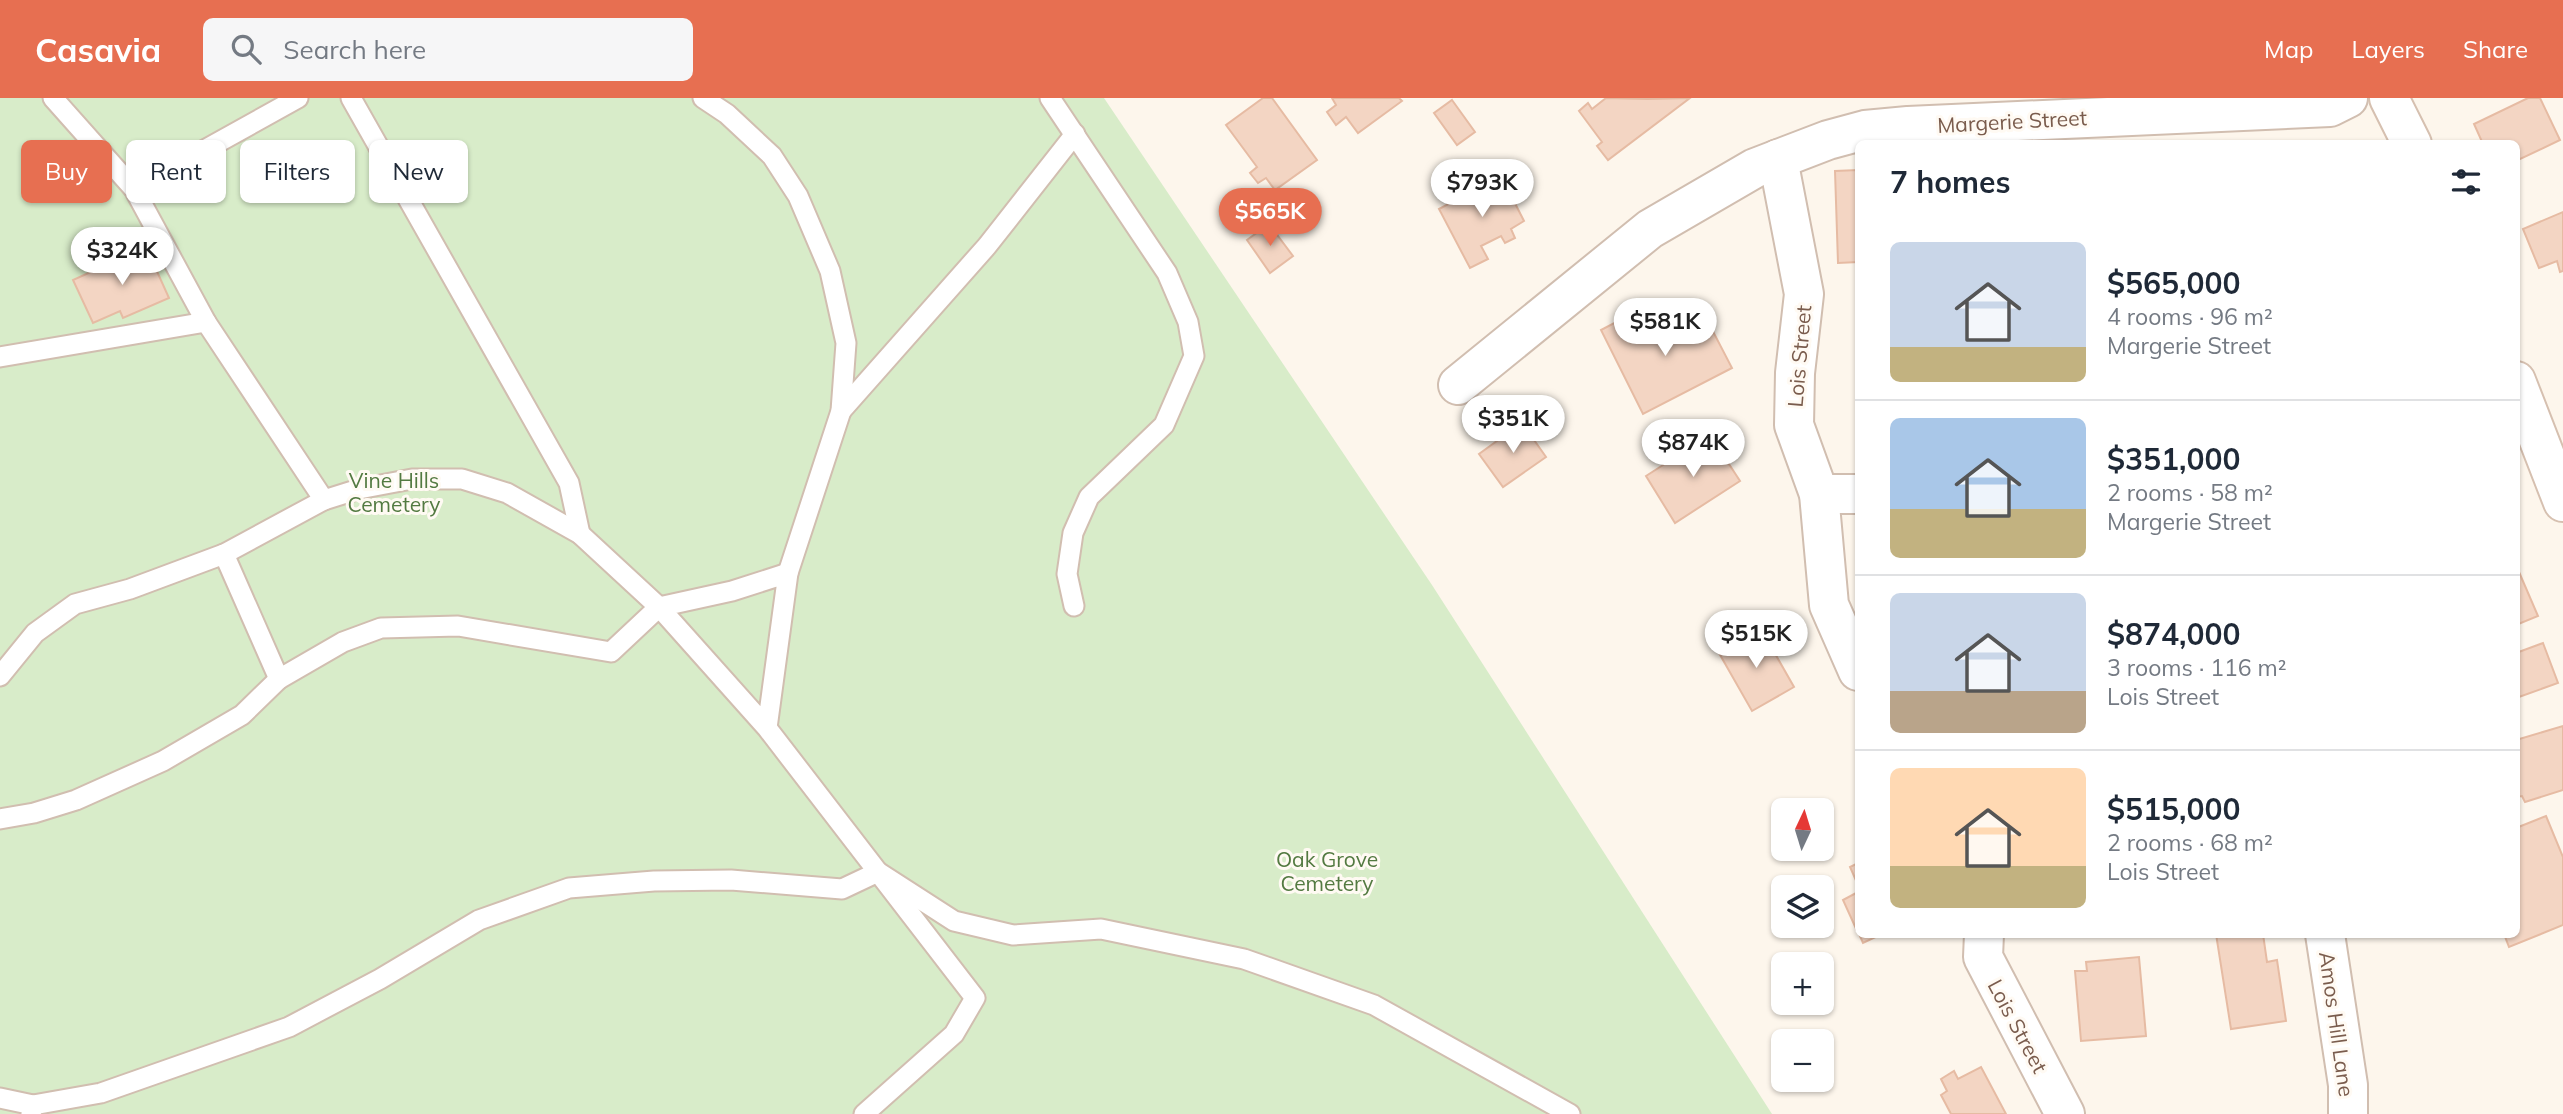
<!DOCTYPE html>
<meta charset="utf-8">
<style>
body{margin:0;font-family:Mulish,sans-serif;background:#f6f6f7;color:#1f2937;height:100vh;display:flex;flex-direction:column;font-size:26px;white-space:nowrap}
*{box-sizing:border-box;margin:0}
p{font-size:23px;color:#747a83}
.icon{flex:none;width:38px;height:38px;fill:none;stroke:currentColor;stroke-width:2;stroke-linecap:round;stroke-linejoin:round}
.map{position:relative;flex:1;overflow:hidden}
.drawer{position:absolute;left:1855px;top:42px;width:665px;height:798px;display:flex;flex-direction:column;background:#fff;border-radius:10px;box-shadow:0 2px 5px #0004}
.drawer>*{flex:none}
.top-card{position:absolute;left:21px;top:42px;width:665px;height:63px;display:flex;gap:14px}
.needle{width:46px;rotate:4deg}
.buttons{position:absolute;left:1771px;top:700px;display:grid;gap:14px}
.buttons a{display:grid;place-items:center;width:63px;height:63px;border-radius:10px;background:#fff;box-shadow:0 2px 5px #0004;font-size:35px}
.price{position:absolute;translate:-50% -60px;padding:0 16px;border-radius:24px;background:#fff;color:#222;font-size:23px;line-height:46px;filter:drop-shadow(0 2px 4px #0008)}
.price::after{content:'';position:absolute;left:50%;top:42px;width:21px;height:16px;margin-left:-10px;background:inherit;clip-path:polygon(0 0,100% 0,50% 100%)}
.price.active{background:#e76f51;color:#fff}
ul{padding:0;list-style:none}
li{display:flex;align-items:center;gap:21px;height:175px;padding:0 35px}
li+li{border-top:2px solid #e0e1e3}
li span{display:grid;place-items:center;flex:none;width:196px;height:140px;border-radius:10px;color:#555}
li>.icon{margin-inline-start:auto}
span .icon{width:84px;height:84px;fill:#fffc;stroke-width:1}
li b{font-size:30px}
h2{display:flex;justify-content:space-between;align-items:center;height:84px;padding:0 35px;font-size:30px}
.chip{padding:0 24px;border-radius:10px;background:#fff;box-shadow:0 2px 5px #0004;font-size:24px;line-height:63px}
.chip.active{background:#e76f51;color:#fff}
header{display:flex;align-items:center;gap:42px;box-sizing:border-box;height:98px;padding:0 35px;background:#e76f51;color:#fff}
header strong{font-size:33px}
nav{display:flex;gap:38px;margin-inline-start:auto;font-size:24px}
.search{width:490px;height:63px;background:#f6f6f7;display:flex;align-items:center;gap:18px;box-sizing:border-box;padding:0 24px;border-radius:10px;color:#747a83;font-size:26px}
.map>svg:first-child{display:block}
.green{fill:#d8ecc9}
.building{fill:#f3d5c3;stroke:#e6bba3;stroke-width:2}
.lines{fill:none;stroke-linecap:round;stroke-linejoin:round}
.service-casing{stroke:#d1beb0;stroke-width:23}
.minor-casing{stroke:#d1beb0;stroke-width:42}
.secondary-casing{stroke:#d6c0b0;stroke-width:42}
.service{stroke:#fff;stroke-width:19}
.minor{stroke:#fff;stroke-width:38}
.secondary{stroke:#fff;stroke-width:38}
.labels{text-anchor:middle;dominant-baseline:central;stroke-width:6;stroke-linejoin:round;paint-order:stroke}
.street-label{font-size:21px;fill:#7a5c4d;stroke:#fffaf3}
.park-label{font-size:21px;fill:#537a41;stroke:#fffaf3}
</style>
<header>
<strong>Casavia</strong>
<div class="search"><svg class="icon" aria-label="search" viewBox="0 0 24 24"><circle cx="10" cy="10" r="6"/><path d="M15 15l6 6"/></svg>Search here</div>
<nav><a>Map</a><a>Layers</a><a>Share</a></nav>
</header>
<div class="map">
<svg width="2563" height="1016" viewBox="0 0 2563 1016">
<rect width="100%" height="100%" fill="#fdf6ec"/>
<polygon class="green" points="0,0 1104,0 1432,487 1772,1016 0,1016"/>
<g class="building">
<polygon points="1263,0 1272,0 1317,62 1275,92 1266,80 1258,85 1250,75 1257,69 1226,27"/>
<polygon points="1332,0 1399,0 1402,3 1358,35 1346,19 1336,27 1327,14 1336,7"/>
<polygon points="1606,0 1647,1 1690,0 1608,62 1597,48 1602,44 1579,13 1588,5 1592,11"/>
<polygon points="2528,0 2540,0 2560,42 2516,63 2516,46 2483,46 2474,26"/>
<polygon points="1452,2 1475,34 1457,47 1434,15"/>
<polygon points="1858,72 1858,164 1838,165 1835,73"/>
<polygon points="1501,78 1524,123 1511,131 1515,140 1505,145 1501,138 1481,148 1488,161 1470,170 1439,111"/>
<polygon points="2563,114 2563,173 2560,174 2557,163 2539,170 2523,131"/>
<polygon points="1269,126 1293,158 1270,175 1247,142"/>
<polygon points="146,149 169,200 123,220 120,213 93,225 73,182"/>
<polygon points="1639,212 1652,240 1662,235 1659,228 1676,219 1681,228 1704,216 1732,270 1643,316 1601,232"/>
<polygon points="1522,325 1546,359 1503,389 1479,356"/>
<polygon points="1710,337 1740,383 1675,425 1646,378"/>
<polygon points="2516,467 2538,518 2516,527"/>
<polygon points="1761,531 1794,589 1752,613 1719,555"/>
<polygon points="2543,545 2558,585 2516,600 2516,555"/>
<polygon points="2563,628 2563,692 2525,704 2522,698 2516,699 2516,642"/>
<polygon points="2546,718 2563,759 2563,827 2509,849 2504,836 2516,836 2516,730"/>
<polygon points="1858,765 1858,787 1850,769"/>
<polygon points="1858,794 1858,835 1843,802"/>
<polygon points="1859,836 1882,836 1863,845"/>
<polygon points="2216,836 2263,836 2267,864 2277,862 2286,923 2231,931"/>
<polygon points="2139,859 2146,938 2081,943 2075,873 2087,873 2086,864"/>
<polygon points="1981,969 2006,1016 1951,1016 1941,997 1947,993 1941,981 1954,973 1958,981"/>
</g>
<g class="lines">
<g class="service-casing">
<g id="service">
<polyline points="351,0 569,385 580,436"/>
<polyline points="703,0 727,16 772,58 798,98 830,173 846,245 841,313 788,475"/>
<polyline points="1050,0 1167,175 1188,224 1194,258 1164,327 1089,399 1073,435 1067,476 1074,508"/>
<polyline points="134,91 298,0"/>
<polyline points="206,224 324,402"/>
<polyline points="0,259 206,224 134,91 53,0"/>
<polyline points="841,313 987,148 1075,36"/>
<polyline points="224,456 279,581"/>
<polyline points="0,578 35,535 75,506 130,491 224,456 324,402 359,391 412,381 462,381 507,395 580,436 659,509 611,554 458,528 381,530 343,544 279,581 242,617 163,663 76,702 34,715 0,721"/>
<polyline points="767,630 788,475 732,493 659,509 767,630 975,900 954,936 864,1016"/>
<polyline points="0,1000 33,1007 31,1016"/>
<polyline points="33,1007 101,995 289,929 380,881 479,822 569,790 654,783 731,782 842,791 878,774 954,823 1013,837 1101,831 1244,861 1374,907 1570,1016"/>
</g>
</g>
<g class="minor-casing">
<g id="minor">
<polyline points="1778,61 1804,196 1795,275 1794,327 1819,396 1829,507 1858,573"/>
<polyline points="1458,287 1650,131 1755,70 1828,42 1865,32 1908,28 2330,9 2348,0"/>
<polyline points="1819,396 1858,396"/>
<polyline points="1984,836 1983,859 2065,1016"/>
<polyline points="2325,836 2348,987 2348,1016"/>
</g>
</g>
<g class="secondary-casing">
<g id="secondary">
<polyline points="2389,0 2412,46"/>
<polyline points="2516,283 2563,404"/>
</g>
</g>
<use href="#service" class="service"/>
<use href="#minor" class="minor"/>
<use href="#secondary" class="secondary"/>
</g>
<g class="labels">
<g class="street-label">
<text transform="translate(2012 23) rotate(-3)">Margerie Street</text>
<text transform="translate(1799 258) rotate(-85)">Lois Street</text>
<text transform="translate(2337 926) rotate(82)">Amos Hill Lane</text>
<text transform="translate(2018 928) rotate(62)">Lois Street</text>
</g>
<g class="park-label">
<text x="394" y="382">Vine Hills<tspan x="394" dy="24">Cemetery</tspan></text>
<text x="1327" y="761">Oak Grove<tspan x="1327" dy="24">Cemetery</tspan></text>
</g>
</g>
</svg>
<div class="buttons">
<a><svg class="needle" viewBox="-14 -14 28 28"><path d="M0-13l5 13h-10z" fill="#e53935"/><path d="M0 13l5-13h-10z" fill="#747a83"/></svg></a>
<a><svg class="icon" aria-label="layers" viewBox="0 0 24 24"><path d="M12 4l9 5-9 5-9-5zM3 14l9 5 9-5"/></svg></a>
<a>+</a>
<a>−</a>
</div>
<b class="price" style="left:1482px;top:121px">$793K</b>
<b class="price active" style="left:1270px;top:150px">$565K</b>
<b class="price" style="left:122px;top:189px">$324K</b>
<b class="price" style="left:1665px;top:260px">$581K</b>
<b class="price" style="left:1513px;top:357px">$351K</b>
<b class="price" style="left:1693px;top:381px">$874K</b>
<b class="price" style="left:1756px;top:572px">$515K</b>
<div class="top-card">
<a class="chip active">Buy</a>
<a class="chip">Rent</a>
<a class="chip">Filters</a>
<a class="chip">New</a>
</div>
<section class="drawer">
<h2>7 homes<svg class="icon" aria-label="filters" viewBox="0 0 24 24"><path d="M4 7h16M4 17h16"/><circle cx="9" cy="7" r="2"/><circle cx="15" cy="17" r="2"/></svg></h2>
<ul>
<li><span style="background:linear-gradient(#c9d6e8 75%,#c2b280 0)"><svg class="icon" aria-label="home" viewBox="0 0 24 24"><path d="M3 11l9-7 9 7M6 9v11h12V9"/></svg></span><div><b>$565,000</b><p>4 rooms · 96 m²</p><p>Margerie Street</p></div></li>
<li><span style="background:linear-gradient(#a9c7e8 65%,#c2b280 0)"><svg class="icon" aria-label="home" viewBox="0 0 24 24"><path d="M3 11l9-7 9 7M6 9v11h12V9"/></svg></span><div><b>$351,000</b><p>2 rooms · 58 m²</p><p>Margerie Street</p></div></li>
<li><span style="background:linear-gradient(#c9d6e8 70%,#b9a48a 0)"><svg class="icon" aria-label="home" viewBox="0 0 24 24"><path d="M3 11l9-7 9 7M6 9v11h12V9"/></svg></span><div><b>$874,000</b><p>3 rooms · 116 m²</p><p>Lois Street</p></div></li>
<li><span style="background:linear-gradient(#ffd9b3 70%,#c2b280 0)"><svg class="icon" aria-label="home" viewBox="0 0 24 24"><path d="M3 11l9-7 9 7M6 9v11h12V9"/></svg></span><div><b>$515,000</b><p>2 rooms · 68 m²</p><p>Lois Street</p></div></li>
</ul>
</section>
</div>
